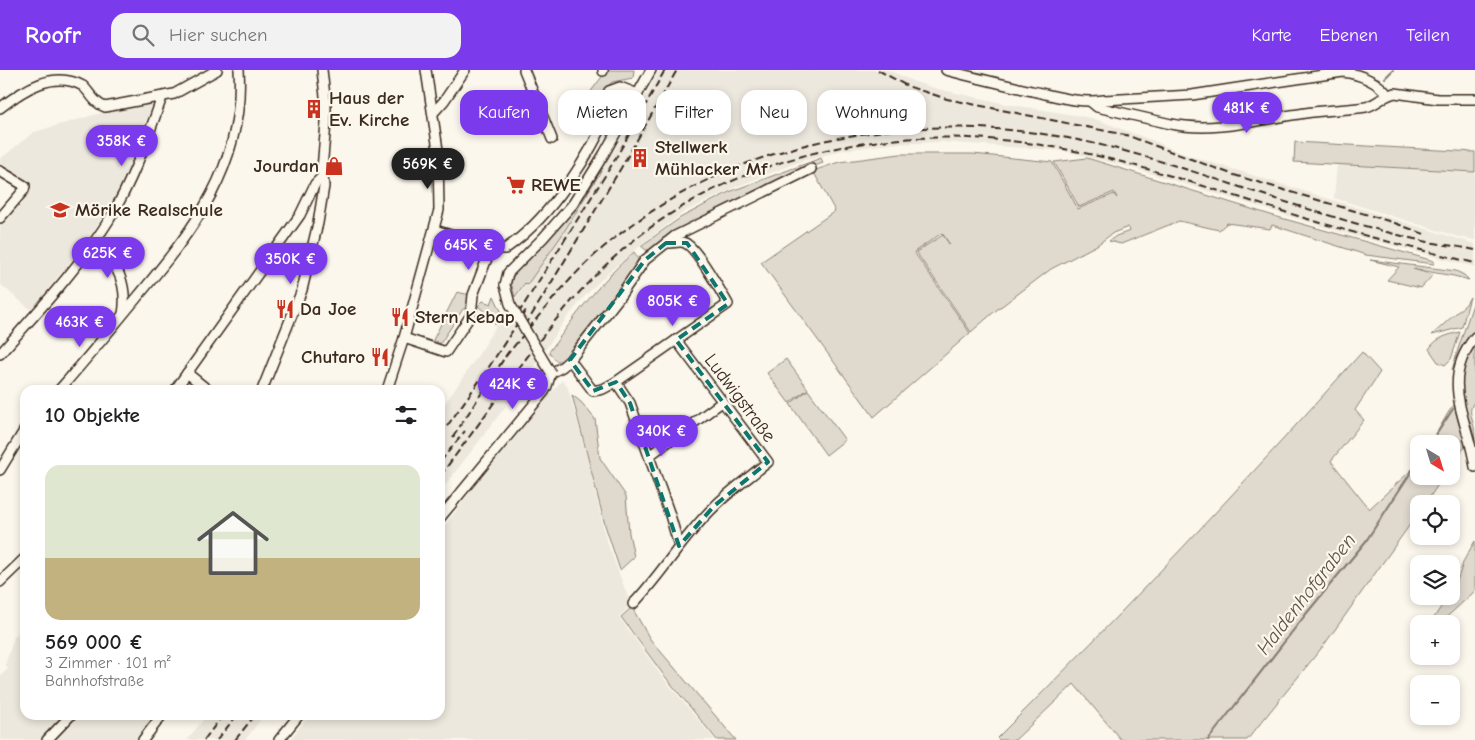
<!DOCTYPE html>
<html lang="de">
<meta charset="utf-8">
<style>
body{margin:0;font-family:"Comic Neue",sans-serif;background:#f2f2f2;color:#202124;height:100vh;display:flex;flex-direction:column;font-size:19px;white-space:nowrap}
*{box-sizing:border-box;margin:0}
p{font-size:16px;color:#757577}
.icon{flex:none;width:28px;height:28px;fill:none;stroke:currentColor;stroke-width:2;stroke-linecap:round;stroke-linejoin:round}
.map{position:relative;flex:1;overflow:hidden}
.side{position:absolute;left:20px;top:315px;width:425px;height:335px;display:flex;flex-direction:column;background:#fff;border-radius:15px;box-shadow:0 2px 8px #0003}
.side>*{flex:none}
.banner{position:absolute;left:460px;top:20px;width:475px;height:45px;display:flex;gap:10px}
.needle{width:32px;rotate:142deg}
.buttons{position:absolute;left:1410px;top:365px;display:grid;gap:10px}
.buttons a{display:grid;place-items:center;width:50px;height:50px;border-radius:10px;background:#fff;box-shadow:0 2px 8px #0003;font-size:25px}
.price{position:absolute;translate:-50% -42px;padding:0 11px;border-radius:18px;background:#7c3aed;color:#fff;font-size:16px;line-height:32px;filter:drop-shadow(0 1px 2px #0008)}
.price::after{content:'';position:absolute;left:50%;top:30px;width:15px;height:11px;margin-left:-8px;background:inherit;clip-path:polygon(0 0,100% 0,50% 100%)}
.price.selected{background:#222;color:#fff}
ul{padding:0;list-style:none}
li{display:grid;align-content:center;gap:10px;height:265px;padding:0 25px}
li+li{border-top:1px solid #e0e0e0}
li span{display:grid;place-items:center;height:155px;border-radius:15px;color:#555}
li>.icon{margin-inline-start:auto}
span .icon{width:90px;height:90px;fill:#fffc;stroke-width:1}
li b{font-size:21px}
h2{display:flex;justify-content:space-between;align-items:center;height:60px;padding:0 25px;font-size:21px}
.chip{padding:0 18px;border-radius:15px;background:#fff;box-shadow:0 2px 8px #0003;font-size:18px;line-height:45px}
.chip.selected{background:#7c3aed;color:#fff}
header{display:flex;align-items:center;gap:30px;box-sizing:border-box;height:70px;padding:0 25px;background:#7c3aed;color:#fff}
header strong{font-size:24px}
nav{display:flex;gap:28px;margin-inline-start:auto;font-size:18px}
.search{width:350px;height:45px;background:#f2f2f2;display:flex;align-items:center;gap:12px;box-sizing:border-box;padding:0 18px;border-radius:15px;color:#757577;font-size:19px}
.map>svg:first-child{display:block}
.built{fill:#ede8dd}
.green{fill:#dfd9ce;stroke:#8d8276}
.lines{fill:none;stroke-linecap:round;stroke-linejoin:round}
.stream{stroke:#85796d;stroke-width:2}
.minor-casing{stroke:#3b2a1e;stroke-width:12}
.minor{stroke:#fbf7ec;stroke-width:9}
.rail{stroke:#3b2a1e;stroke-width:2;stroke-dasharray:8 4;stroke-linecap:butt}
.minor-bridge-casing{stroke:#3b2a1e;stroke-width:12;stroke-linecap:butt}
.minor-bridge{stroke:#fbf7ec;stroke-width:9}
.marked{fill:none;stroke:#0f766e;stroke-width:4;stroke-dasharray:10 6;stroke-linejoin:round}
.labels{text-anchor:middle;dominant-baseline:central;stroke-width:4.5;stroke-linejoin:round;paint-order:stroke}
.poi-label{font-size:19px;font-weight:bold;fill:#3b2a1e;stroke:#fbf7ec;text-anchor:start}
.street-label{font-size:19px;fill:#3b2a1e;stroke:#fbf7ec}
.water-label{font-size:20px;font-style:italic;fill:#605246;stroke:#fbf7ec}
</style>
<header>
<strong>Roofr</strong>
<div class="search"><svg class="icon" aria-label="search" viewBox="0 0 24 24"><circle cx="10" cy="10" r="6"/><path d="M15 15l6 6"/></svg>Hier suchen</div>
<nav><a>Karte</a><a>Ebenen</a><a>Teilen</a></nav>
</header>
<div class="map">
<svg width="1475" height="670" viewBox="0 0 1475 670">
<rect width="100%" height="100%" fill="#fbf7ec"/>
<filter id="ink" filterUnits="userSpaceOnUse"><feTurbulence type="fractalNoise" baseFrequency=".02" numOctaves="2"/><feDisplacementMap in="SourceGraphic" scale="10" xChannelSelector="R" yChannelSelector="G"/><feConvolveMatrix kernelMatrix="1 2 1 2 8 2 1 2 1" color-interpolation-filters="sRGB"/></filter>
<g filter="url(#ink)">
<g class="built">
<polygon points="659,0 888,0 915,12 942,20 1007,34 1092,48 1154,71 1181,83 1475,174 1475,197 1347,164 1129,97 1064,81 941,72 892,74 843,80 793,94 736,117 684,142 650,168 609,202 583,228 564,252 519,319 440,422 440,341 487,272 486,271 504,245 562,165 636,44"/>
<polygon points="153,33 129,99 116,127 82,178 31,240 0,214 0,154 29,122 30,116 28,112 0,96 0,89 34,62 108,41"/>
<polygon points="1337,94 1475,102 1475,170 1459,167 1334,128"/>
<polygon points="562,310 568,318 590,398 606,469 631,535 619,547 661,605 715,670 290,670 309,645 440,645 440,494 444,488 440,485 440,462 488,398"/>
<polygon points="25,557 25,645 158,645 138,670 0,670 0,606 8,599 5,595 14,567"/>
<polygon points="207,645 264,645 245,670 187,670"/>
</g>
<g class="green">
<polygon points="610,0 634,0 633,8 612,12 600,25 590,30 586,28 604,4"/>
<polygon points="1295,72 1475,82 1475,102 1294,92"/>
<polygon points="900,84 973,84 1052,92 1078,139 1114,124 1117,128 1114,122 1079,137 1054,92 1087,88 1274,146 1434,191 1434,194 1366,185 1272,155 1270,159 1227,153 1219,160 1179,151 1121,174 1109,171 1116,166 1130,161 1128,157 1113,163 1097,175 1051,199 994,242 971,262 916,182 943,165 950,175 942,163 914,182 970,263 874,347 761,192 835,141 813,101 839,92"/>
<polygon points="821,88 823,93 809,98 650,180 646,180 641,176 680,148 729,122"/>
<polygon points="603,98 562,165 527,215 525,213 515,227 511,213 514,204 576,137"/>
<path d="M634 182 638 188 635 198 562 291H556L549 282C575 246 600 211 634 182Z"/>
<polygon points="1370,190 1456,201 1464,205 1469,210 1454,206 1413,199 1433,205 1421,218 1387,210 1399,197"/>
<polygon points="457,222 470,225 469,238 463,239 440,274 433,270"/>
<polygon points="494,226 502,243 495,255 492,244 488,245 478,236 483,231 491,234"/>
<polygon points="1470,227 1462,257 1432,265 1466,234"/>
<polygon points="1475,228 1475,264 1455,301 1452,300 1458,279"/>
<path d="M1460 262 1451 289 1445 295 1438 292 1429 279C1437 267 1448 265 1460 262Z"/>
<path d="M1475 272V331C1467 340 1472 347 1474 357 1475 363 1475 368 1475 374 1464 339 1449 305 1475 272Z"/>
<path d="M1362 282 1380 302 1355 340 1364 350 1331 391 1369 439 1419 393V406H1444L1425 434H1419V442L1324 575 1247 670H1121L1074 614 1015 670H999L997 668C1123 543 1244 414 1362 282Z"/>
<polygon points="786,289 808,319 789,333 767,303"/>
<polygon points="808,320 845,370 826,385 790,334"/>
<polygon points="572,325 581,332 595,349 600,388 626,426 629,463 634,487 620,500 605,455"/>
<polygon points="1456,334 1468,373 1451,396 1451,374 1430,374 1451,338"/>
<polygon points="1475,471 1475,521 1439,554 1430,554 1448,526 1451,526 1451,521 1457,511 1464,490"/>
<polygon points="631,538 634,541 650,569 736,670 717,670 663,604 621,547"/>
</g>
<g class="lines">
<g class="stream">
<polyline points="1365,3 1379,9"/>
<polyline points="1385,8 1393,0"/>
<polyline points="1430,374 1453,339"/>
<polyline points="1208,670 1306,544 1366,471 1419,390"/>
</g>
<g class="minor-casing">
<g id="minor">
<polyline points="524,0 552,69"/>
<polyline points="603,0 603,1"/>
<path d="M946 0C975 8 1003 14 1032 21 1056 26 1079 34 1104 30L1192 25 1343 2C1360 4 1378 12 1388 25"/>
<path d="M1091 32 1097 37 1171 54C1215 63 1262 49 1305 43 1325 40 1346 40 1366 37 1377 34 1384 25 1395 23L1438 29H1475"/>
<path d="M0 38C24 19 54 0 83 16 91 24 95 34 105 37L174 24 217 0"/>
<polyline points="434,42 444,31 465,0"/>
<polyline points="0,101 25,116 24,120 0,148"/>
<path d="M435 160 491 178 505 179C546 151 579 102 601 59 607 47 602 32 609 21L620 17 638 24"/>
<path d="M94 173C117 191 128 215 123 244"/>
<polyline points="505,215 508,203 543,168 573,134 604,84 651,0"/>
<path d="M1475 267C1439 312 1468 348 1475 397"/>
<polyline points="404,268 446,282 471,245 473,225 491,178"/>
<path d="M0 284C38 241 78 199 109 150 132 112 147 70 162 27"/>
<path d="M570 290 593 321 603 319 616 312 728 234C721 222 696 177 685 173 680 170 672 174 666 173"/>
<polyline points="187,303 208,320"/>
<polyline points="616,312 630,333 670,445 679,476"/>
<path d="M59 320C85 291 110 260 135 230 193 160 245 96 239 0"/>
<polyline points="175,320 300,145 315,114 322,107"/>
<polyline points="262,320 302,220 318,153 324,116 322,99 326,53 326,35 322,0"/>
<polyline points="387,320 404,268 439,140 438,80 426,0"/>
<polyline points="649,386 722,332"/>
<polyline points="0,400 25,359"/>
<polyline points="440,448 544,322 547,316 551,303 562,297 570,290 618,229 645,190 675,166 687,160 811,99"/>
<polyline points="0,512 25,488"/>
<path d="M633 534C663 503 684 465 715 436 731 420 751 406 768 392L676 270"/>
<polyline points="47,670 71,645"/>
<polyline points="143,670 162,645"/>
<polyline points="279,670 299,645"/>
</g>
</g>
<use href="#minor" class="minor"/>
<g class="rail">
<polyline points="878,0 907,16 947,29 1126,65 1234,105 1392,152 1427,165"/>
<polyline points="518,244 613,93 665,0"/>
<polyline points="525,256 621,98 677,0"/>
<path d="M505 287C537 249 567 208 605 176 733 68 908 39 1068 68 1143 82 1216 110 1289 133 1334 147 1381 162 1428 172 1443 175 1459 176 1475 180"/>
<polyline points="440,366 485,303 526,240"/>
<polyline points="453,367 509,281"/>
<polyline points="440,392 465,361"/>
<path d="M440 406C458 382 476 358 493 334 532 280 569 227 619 183 660 146 710 118 762 99 875 57 998 60 1114 90 1172 105 1228 124 1285 142 1348 162 1411 178 1475 193"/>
<polyline points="204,670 223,645"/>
<polyline points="217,670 237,645"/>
<polyline points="235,670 255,645"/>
</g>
<g class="minor-bridge-casing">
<polyline id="minor-bridge" points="505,215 510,234 551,303"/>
</g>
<use href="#minor-bridge" class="minor-bridge"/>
</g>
</g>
<path class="marked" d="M666 173H687L728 234 676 270 768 392 714 436 679 476 630 333 616 312 593 321 570 290 645 190Z"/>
<defs>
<g id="building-bare" transform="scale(1.5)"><path d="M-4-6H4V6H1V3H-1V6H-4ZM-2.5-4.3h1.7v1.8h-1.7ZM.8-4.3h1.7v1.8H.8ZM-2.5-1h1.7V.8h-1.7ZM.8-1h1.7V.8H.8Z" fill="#c8321e" stroke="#fbf7ec" stroke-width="2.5" paint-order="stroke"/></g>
<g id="shop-bare" transform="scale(1.5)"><path d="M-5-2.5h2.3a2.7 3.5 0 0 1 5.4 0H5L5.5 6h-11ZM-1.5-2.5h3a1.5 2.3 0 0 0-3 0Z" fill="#c8321e" stroke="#fbf7ec" stroke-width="2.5" paint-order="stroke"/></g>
<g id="supermarket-bare" transform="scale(1.5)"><path d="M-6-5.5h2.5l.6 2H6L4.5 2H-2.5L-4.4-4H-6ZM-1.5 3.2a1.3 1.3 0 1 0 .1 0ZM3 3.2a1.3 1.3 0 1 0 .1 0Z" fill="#c8321e" stroke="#fbf7ec" stroke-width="2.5" paint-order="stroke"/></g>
<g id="school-bare" transform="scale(1.5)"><path d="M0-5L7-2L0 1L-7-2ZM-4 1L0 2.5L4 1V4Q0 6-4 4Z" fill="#c8321e" stroke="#fbf7ec" stroke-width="2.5" paint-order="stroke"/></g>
<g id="restaurant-bare" transform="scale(1.5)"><path d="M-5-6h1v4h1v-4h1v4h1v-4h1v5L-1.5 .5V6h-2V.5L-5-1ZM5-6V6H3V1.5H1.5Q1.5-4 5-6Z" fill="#c8321e" stroke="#fbf7ec" stroke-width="2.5" paint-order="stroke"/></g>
</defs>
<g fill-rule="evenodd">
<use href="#building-bare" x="314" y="39"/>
<use href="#building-bare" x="640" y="88"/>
<use href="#shop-bare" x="334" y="96"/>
<use href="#supermarket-bare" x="516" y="115"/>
<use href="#school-bare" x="60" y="140"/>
<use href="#restaurant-bare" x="285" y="239"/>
<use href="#restaurant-bare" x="400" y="247"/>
<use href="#restaurant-bare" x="380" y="287"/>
</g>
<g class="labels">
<g class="poi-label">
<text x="329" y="28">Haus der<tspan x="329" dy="22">Ev. Kirche</tspan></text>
<text x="655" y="77">Stellwerk<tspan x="655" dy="22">Mühlacker Mf</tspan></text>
<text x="319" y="96" text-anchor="end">Jourdan</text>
<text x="531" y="115">REWE</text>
<text x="75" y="140">Mörike Realschule</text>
<text x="300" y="239">Da Joe</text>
<text x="415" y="247">Stern Kebap</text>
<text x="365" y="287" text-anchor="end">Chutaro</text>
</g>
<g class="street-label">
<text transform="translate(740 328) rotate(53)">Ludwigstraße</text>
</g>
<g class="water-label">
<text transform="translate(1306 524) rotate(-52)">Haldenhofgraben</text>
</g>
</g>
</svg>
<div class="buttons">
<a><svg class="needle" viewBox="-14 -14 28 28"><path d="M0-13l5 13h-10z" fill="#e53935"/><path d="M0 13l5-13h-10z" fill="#757577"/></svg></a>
<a><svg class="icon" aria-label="locate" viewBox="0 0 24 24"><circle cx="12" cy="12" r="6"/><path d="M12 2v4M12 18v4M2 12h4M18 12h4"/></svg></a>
<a><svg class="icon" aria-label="layers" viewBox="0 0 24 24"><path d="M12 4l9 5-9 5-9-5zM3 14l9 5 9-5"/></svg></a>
<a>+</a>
<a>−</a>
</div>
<b class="price" style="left:1247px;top:64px">481K €</b>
<b class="price" style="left:122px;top:97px">358K €</b>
<b class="price selected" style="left:428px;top:120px">569K €</b>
<b class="price" style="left:469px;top:201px">645K €</b>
<b class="price" style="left:108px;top:209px">625K €</b>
<b class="price" style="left:291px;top:215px">350K €</b>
<b class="price" style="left:673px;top:257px">805K €</b>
<b class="price" style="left:80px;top:278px">463K €</b>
<b class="price" style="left:513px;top:340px">424K €</b>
<b class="price" style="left:662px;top:387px">340K €</b>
<div class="banner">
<a class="chip selected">Kaufen</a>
<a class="chip">Mieten</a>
<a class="chip">Filter</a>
<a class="chip">Neu</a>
<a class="chip">Wohnung</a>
</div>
<section class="side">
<h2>10 Objekte<svg class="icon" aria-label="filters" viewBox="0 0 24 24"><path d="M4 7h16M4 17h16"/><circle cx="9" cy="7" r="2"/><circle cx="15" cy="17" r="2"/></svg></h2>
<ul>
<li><span style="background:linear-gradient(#dfe7d0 60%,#c2b280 0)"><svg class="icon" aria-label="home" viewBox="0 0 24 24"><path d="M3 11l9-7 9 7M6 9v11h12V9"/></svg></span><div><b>569 000 €</b><p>3 Zimmer · 101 m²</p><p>Bahnhofstraße</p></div></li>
</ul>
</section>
</div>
